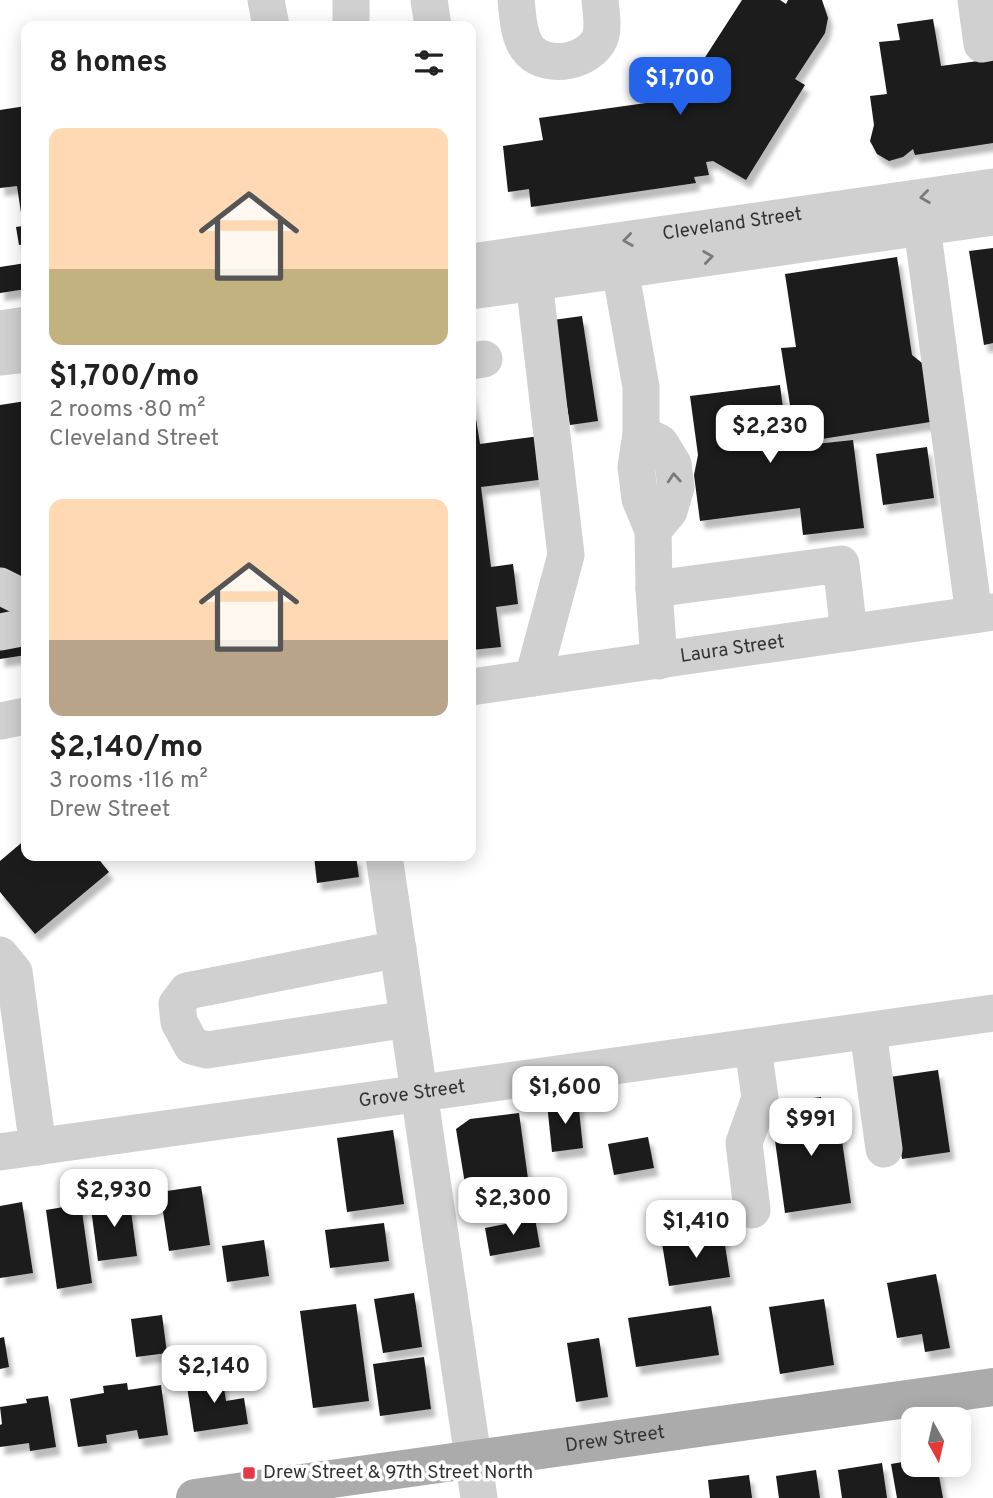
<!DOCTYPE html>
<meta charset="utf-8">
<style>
body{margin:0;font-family:Overpass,sans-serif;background:#f6f6f6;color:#222;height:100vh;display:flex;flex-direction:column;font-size:26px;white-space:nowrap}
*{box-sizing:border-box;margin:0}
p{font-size:23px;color:#767676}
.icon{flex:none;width:38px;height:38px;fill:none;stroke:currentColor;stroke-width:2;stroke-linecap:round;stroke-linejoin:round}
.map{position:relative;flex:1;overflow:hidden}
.drawer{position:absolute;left:21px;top:21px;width:455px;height:840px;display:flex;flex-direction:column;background:#fff;border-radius:14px;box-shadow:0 4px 18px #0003}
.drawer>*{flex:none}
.needle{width:46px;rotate:172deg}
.controls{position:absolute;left:901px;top:1407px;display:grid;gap:14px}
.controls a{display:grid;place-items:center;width:70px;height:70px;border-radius:14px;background:#fff;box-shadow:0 4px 18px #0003;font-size:35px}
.price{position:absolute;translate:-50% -60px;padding:0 16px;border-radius:14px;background:#fff;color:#222;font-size:23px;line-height:46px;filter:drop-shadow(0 2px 4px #0008)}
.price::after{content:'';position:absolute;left:50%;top:42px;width:21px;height:16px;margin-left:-10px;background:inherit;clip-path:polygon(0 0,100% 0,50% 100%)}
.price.on{background:#2563eb;color:#fff}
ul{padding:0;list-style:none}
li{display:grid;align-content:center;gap:14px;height:371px;padding:0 28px}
li span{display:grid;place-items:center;height:217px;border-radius:14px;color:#555}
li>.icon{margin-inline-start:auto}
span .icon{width:126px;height:126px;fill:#fffc;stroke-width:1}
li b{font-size:30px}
h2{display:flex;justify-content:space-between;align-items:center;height:84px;padding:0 28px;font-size:30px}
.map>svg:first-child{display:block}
.building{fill:#1a1a1a;filter:url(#shadow)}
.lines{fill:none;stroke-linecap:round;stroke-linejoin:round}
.minor{stroke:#d0d0d0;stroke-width:37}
.major{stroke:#ababab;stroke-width:38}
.oneway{stroke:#7a7a7a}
.poi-dot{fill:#e63946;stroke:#fff;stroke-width:2.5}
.labels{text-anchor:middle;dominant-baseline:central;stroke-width:7;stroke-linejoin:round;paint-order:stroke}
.street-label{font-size:19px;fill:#333;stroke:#fff}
.poi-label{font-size:19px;fill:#333;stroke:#fff;text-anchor:start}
</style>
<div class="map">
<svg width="993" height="1498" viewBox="0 0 993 1498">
<defs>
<filter id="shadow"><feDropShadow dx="4.5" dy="8" stdDeviation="2" flood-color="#0004"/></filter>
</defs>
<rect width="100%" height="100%" fill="#fff"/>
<g class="building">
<polygon points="742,0 780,0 786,4 788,0 822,0 828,18 825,33 795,79 805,85 746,180 713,161 706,162 709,175 694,177 696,183 531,207 529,189 508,192 503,146 543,140 539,118 696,96 715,68 702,62"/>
<polygon points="933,19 941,66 993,59 993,143 915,155 913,149 903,157 889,161 877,154 870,141 874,125 870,96 887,94 879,42 900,40 897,24"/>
<polygon points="26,106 26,244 19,245 16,227 23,226 17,186 0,188 0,110"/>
<polygon points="993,248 993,343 984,345 969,251"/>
<polygon points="897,257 912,355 936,374 943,420 796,443 781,348 796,347 785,274"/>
<polygon points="26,263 26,289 0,293 0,267"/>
<polygon points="582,316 598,421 570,425 553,320"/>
<polygon points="780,385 788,447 853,440 864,528 803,535 800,508 700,521 694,475 698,455 690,396"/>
<polygon points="471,387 480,444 540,436 546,479 481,487 491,567 513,564 518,604 496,607 501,647 471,650"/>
<polygon points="26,401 26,655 0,659 0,405"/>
<polygon points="927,447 934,498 883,505 876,454"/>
<polygon points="26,839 26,856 96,856 109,872 35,934 0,892 0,861"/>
<polygon points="314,856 356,856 359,877 317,883"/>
<polygon points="938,1070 950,1152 902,1159 890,1077"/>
<polygon points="821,1097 825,1122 839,1120 851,1203 785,1213 773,1126 786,1124 783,1102"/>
<polygon points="578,1100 583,1148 552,1152 547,1103"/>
<polygon points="519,1113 529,1186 557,1182 561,1211 525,1216 522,1189 467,1196 456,1129 470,1119"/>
<polygon points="393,1130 404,1204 347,1212 337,1138"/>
<polygon points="648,1137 654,1168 614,1175 608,1144"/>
<polygon points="201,1186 210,1245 169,1251 160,1192"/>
<polygon points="129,1196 137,1256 98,1261 90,1201"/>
<polygon points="22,1202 33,1273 0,1278 0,1206"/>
<polygon points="81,1204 92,1283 57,1289 46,1210"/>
<polygon points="535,1218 540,1247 490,1256 485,1228"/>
<polygon points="384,1223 389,1261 330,1268 325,1230"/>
<polygon points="723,1233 730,1277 669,1286 662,1243"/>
<polygon points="264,1240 269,1276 227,1282 222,1246"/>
<polygon points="936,1274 950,1348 925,1352 922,1334 897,1338 887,1283"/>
<polygon points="414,1293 422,1347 383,1353 374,1299"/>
<polygon points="824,1299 834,1365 780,1374 769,1307"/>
<polygon points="356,1304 369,1401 313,1408 300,1311"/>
<polygon points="711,1306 719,1355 636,1367 628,1318"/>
<polygon points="162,1315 167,1353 136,1357 131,1319"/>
<polygon points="4,1337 9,1367 0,1369 0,1338"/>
<polygon points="599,1338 608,1397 576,1402 567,1343"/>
<polygon points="424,1357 431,1409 380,1416 373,1364"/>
<polygon points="222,1375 226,1401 244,1398 248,1424 194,1432 186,1380"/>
<polygon points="127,1383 128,1390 161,1385 168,1435 139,1439 137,1430 106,1435 107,1443 78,1447 70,1399 104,1393 103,1386"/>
<polygon points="48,1396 56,1447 30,1451 29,1443 0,1447 0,1425 2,1424 0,1407 27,1403 26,1399"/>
<polygon points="914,1460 914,1465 937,1465 943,1498 897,1498 891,1464"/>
<polygon points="882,1463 887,1498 842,1498 838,1470"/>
<polygon points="816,1470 820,1498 779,1498 776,1476"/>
<polygon points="749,1475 752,1498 710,1498 708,1480"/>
</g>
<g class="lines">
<g class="minor">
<polyline points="266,0 271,26"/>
<polyline points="429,0 433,26"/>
<path d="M516 0C518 16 518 39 530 51 548 70 590 62 600 38 604 27 601 11 600 0"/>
<polyline points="976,0 982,44 993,42"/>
<polyline points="351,26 351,0"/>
<polyline points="922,227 974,615"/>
<path id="s1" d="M471 262 993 187"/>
<polyline points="620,269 641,387 641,434 636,467 640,499 653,530 654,589"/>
<polyline points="471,291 993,217"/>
<polyline points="0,329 26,325"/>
<polyline points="0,357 26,354"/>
<polyline points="471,361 484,359"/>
<polyline points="641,434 660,443 673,464 676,487 669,511 653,530"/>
<polyline points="0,586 26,599"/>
<polyline points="0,632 26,627"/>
<polyline points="659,661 654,589 841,564 849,633"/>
<polyline points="533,678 566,555 534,281"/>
<path id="s2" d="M471 687 993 612"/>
<polyline points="0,721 26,716"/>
<polyline points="384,856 479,1498"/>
<polyline points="398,949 187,991 177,1004 179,1022 192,1046 207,1050 408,1019"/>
<polyline points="0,955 14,972 38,1147"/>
<polyline points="868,1031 884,1149"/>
<path id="s3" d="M0 1152 993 1013"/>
<polyline points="752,1210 744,1143 760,1098 753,1047"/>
</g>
<path class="major" id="s4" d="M195 1498 993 1387"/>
</g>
<defs><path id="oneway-chevron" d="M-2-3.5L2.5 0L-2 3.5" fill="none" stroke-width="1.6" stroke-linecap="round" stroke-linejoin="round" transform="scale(1.75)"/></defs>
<g class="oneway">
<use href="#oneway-chevron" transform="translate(925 197) rotate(172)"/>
<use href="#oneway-chevron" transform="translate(628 240) rotate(172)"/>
<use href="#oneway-chevron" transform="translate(708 257) rotate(-8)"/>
<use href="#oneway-chevron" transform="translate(674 478) rotate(-94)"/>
</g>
<rect class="poi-dot" x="242" y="1466" width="14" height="14" rx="3.5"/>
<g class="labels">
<g class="street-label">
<text stroke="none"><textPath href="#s1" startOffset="264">Cleveland Street</textPath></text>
<text stroke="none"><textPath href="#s2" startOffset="264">Laura Street</textPath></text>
<text stroke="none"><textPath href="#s3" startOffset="416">Grove Street</textPath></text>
<text stroke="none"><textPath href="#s4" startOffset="424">Drew Street</textPath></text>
</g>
<g class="poi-label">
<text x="263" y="1473">Drew Street &amp; 97th Street North</text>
</g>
</g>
</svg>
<div class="controls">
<a><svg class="needle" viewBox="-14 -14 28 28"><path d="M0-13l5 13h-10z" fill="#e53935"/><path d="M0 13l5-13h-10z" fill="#767676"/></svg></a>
</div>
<b class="price on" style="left:680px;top:117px">$1,700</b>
<b class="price" style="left:770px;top:465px">$2,230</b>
<b class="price" style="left:565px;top:1126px">$1,600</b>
<b class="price" style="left:811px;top:1158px">$991</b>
<b class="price" style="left:114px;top:1229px">$2,930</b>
<b class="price" style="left:513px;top:1237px">$2,300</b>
<b class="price" style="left:696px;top:1260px">$1,410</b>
<b class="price" style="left:214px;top:1405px">$2,140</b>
<section class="drawer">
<h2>8 homes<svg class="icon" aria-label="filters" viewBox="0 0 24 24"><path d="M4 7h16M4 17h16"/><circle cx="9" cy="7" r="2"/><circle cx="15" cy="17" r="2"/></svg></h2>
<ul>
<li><span style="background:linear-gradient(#ffd9b3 65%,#c2b280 0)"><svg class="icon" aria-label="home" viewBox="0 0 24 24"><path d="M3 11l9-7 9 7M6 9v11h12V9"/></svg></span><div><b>$1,700/mo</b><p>2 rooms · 80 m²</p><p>Cleveland Street</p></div></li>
<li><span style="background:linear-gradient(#ffd9b3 65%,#b9a48a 0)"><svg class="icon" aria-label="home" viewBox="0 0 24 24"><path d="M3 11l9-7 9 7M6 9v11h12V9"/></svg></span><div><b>$2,140/mo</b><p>3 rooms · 116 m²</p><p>Drew Street</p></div></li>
</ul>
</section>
</div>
